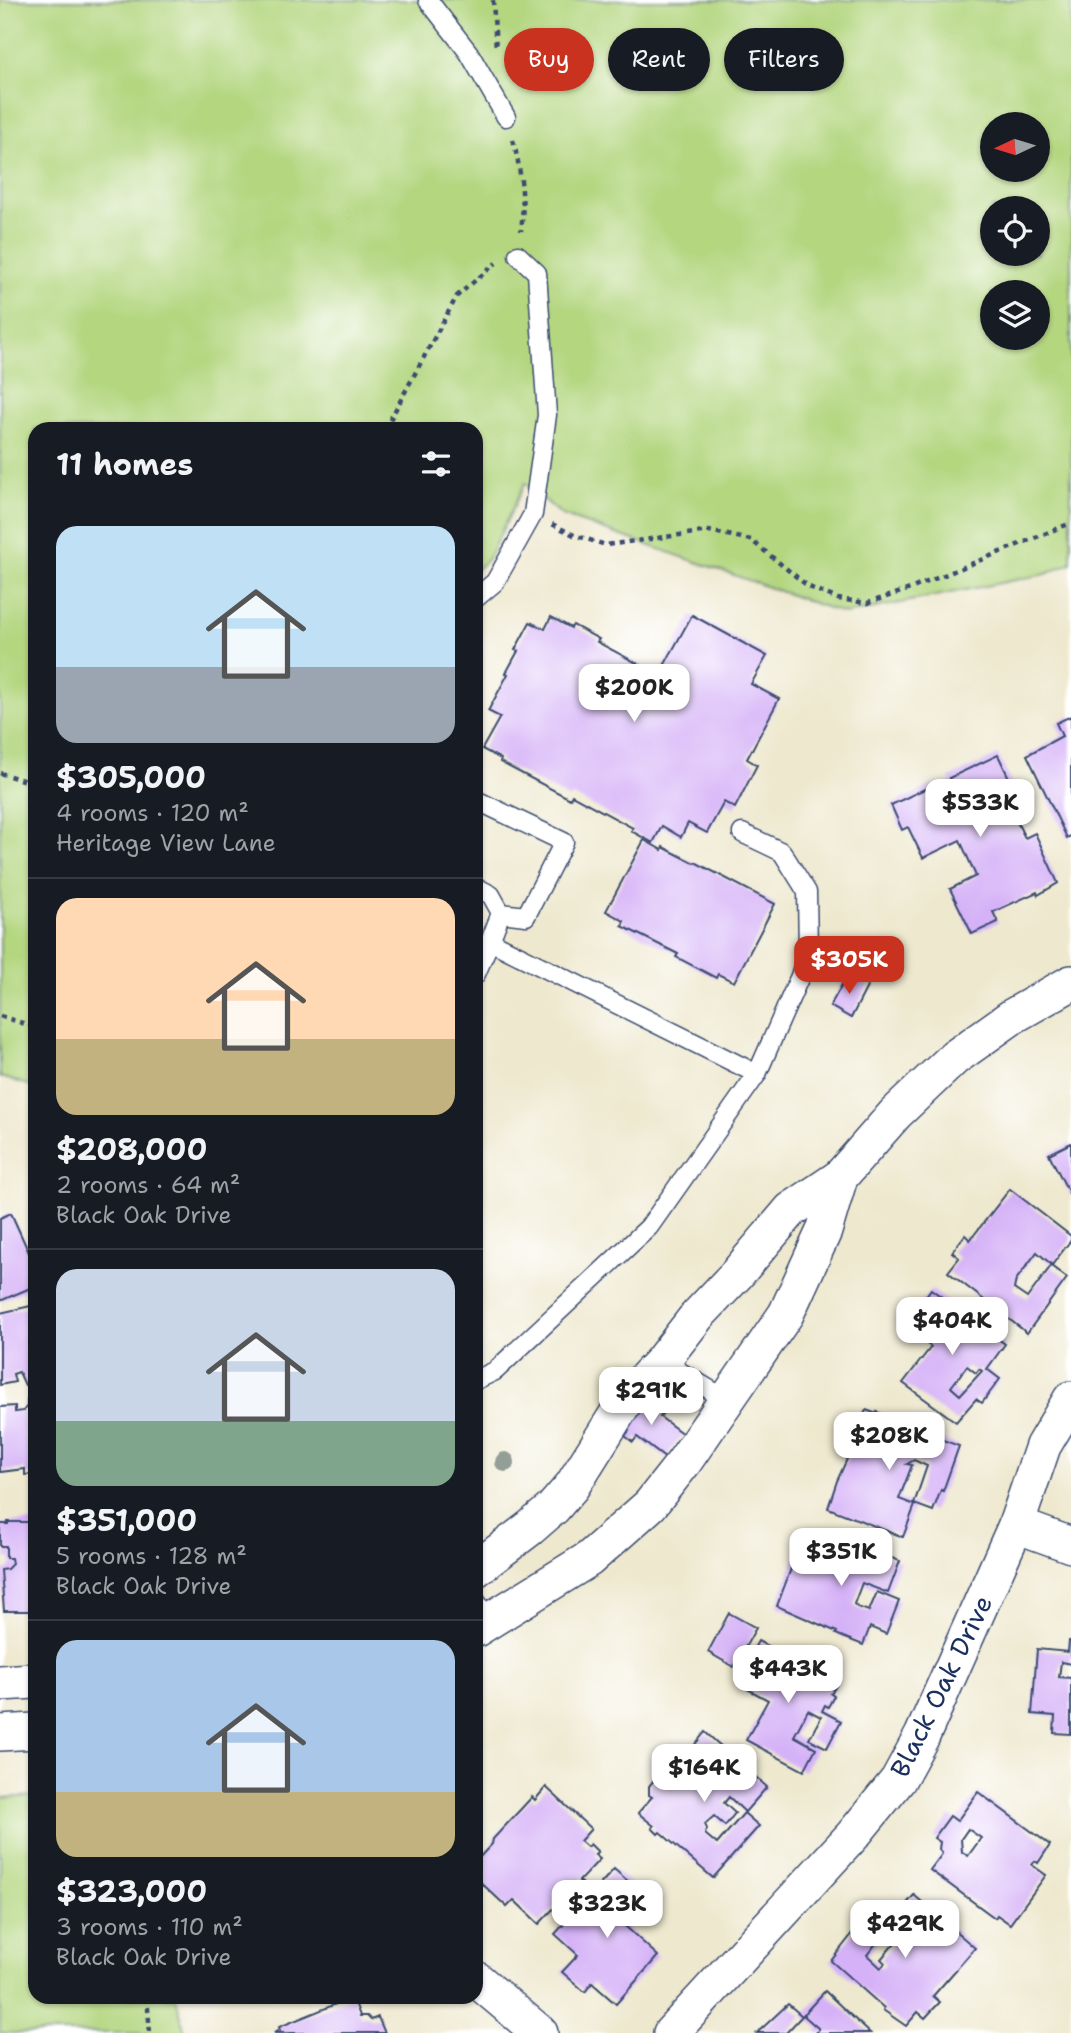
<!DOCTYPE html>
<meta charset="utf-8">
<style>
body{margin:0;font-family:"Shantell Sans",sans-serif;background:#20242c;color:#f1f3f6;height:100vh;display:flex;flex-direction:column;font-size:26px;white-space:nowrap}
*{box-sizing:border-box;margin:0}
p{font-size:23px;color:#9ea1a6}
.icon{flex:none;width:38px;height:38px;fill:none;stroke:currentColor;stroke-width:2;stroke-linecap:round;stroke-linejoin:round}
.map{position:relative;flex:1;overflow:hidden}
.details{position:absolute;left:28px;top:422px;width:455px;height:1582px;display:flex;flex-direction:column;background:#171b24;border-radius:21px;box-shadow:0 2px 5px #0004}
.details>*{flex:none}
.top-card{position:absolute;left:504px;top:28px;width:462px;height:63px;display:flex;gap:14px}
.needle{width:46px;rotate:266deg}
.controls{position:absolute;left:980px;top:112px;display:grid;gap:14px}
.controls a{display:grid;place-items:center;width:70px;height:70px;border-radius:50%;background:#171b24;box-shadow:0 2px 5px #0004;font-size:35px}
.price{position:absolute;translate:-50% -60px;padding:0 16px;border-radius:14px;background:#fff;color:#222;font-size:23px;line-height:46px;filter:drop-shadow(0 2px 4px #0008)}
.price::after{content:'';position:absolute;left:50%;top:42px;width:21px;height:16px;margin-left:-10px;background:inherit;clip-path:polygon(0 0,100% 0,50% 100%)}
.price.selected{background:#c8321e;color:#fff}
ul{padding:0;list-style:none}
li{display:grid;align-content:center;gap:14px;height:371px;padding:0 28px}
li+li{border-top:2px solid #363941}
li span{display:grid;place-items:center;height:217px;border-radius:21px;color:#555}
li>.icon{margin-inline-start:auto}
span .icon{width:126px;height:126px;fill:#fffc;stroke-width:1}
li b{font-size:30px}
h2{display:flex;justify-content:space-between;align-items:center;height:84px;padding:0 28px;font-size:30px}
.pill{padding:0 24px;border-radius:32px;background:#171b24;box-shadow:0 2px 5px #0004;font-size:24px;line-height:63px}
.pill.selected{background:#c8321e;color:#fff}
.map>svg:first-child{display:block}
.green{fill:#b3d67f;stroke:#67826e;stroke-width:2;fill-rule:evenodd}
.building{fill:#d5b2f7;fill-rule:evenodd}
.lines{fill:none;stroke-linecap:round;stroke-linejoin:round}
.service-casing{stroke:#3b4b6f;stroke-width:21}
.minor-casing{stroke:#3b4b6f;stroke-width:38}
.path{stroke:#3b4b6f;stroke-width:4.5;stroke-dasharray:5 5;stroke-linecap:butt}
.service{stroke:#fff;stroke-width:18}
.minor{stroke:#fff;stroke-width:35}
.tree{fill:#939e96}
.labels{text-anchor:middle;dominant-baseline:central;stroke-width:5;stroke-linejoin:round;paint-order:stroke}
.street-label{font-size:26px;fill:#1b2f5e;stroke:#fff}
</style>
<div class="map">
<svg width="1071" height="2033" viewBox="0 0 1071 2033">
<rect width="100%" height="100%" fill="#fff"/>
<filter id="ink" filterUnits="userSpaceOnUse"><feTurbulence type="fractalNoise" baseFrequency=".0143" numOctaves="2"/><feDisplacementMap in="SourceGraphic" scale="14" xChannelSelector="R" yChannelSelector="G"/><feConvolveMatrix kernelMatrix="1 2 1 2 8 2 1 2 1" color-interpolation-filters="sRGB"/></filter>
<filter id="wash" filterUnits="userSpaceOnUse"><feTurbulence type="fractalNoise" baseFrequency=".00686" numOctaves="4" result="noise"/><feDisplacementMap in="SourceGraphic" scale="28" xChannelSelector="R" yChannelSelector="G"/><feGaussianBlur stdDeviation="1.57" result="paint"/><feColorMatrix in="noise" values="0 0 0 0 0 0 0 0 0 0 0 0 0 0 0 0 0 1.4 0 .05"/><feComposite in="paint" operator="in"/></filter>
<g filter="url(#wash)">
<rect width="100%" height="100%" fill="#eee8ce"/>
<g class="green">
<path d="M0 0H1071V563L1046 574 845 614 562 515 525 483 488 559 476 570V429H35V1087L0 1077ZM992 124H1038V170H992ZM992 208H1038V254H992ZM992 292H1038V338H992Z"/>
<polygon points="35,1796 35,1997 176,1997 185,2033 0,2033 0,1798"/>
</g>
<g id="blocks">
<g class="building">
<polygon points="692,615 767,656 751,684 779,699 747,759 757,765 735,808 724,802 707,833 688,823 681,837 662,826 653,843 631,831 633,828 572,795 570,799 500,762 501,759 482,749 500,717 488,711 508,674 506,673 518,651 515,650 530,622 545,629 551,617 571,628 573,625 599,639 597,642 659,675"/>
<polygon points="1071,716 1071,836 1067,838 1027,755 1062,736 1056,723"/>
<polygon points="998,755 1022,805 1011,810 1025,838 1035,833 1058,883 1038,895 1037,892 993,912 998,922 972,934 950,889 976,876 960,840 923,858 908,827 902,830 891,805 939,782 941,787 951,783 949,778"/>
<polygon points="644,840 662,850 663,847 694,863 695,862 775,904 734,982 718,974 716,978 676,957 678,954 622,926 624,921 606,911"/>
<polygon points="848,974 868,985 851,1018 830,1006"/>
<polygon points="1071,1143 1071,1197 1049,1154"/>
<polygon points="1010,1189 1071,1236 1071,1240 1052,1265 1037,1252 1016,1280 1014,1289 1027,1298 1051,1266 1067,1278 1027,1333 948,1272 959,1258 952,1252 965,1235 970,1240"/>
<polygon points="11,1213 35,1266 33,1267 35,1272 35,1286 0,1301 0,1218"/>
<path d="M931 1289 1005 1344 987 1369 1000 1379 982 1403 976 1399 956 1422 903 1383 931 1347 904 1326ZM967 1366 976 1373 979 1369 982 1371 960 1395 951 1387Z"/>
<polygon points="35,1305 35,1383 25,1385 19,1372 13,1374 15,1382 0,1385 0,1313"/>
<polygon points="642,1394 664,1411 660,1417 683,1434 665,1458 637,1437 633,1442 625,1436 629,1431 620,1424"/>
<polygon points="35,1398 35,1474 25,1475 25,1469 0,1472 0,1407 15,1406 15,1412 23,1411 27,1406 27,1399"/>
<polygon points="866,1410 877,1414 877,1412 894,1419 893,1421 959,1446 943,1491 941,1490 933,1511 914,1504 927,1466 914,1460 907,1464 912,1465 899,1499 915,1505 903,1537 828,1508 837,1481 852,1448 843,1445 851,1424 858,1428"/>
<polygon points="8,1522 35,1522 35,1611 4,1611 1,1570 7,1569 12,1564 11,1558 6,1558 6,1546 0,1546 0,1524 8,1524"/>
<polygon points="822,1531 900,1561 888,1593 862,1583 854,1604 857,1607 869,1611 877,1592 899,1601 886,1634 870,1627 863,1645 843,1637 836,1634 837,1632 777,1606 798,1550 812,1556"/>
<polygon points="729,1613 756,1628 734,1667 708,1652"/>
<polygon points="758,1641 837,1684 831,1694 834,1696 828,1707 825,1705 822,1711 841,1721 827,1748 809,1739 821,1717 808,1710 794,1736 816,1748 804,1771 746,1740 768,1700 742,1686 748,1674 745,1672 748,1667 745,1665"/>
<polygon points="1069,1641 1071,1641 1071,1664 1061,1662 1059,1677 1071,1678 1071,1734 1054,1733 1055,1716 1032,1714 1037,1649 1068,1652"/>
<polygon points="705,1732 767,1787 745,1812 729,1797 724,1803 735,1813 725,1826 714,1816 705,1824 707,1829 705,1834 717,1844 744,1813 759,1826 713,1878 660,1832 658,1834 652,1828 654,1826 638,1813 652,1797 649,1795 649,1786 654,1780 659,1779 665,1782"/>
<polygon points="546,1787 591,1829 580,1841 587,1847 590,1844 598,1852 595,1855 600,1859 579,1881 582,1883 575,1890 573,1888 539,1924 514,1900 507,1907 476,1878 476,1861 492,1844 493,1839 532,1797 535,1800"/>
<path d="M978 1792 1050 1845 1038 1863 1035 1861 1032 1865 1046 1875 1010 1924 997 1915 995 1918 930 1870 942 1854 939 1849 940 1842 934 1838 950 1816 957 1821ZM968 1829 981 1838 968 1856 962 1852 961 1839Z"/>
<polygon points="614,1869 638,1890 635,1894 645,1903 625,1926 658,1956 616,2004 592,1983 585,1992 562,1972 578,1955 555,1934"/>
<polygon points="914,1895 975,1948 933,1996 940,2002 925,2018 918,2012 906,2026 883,2010 884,2008 831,1961 860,1924 863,1926 877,1909 893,1922 867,1955 881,1968 885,1963 881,1959 904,1932 892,1921"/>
<polygon points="825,1991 846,2011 870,2033 816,2033 819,2029 803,2015"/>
<polygon points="353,1997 360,2016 367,2016 371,2020 378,2017 385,2033 274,2033 280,2030 279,2027"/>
<polygon points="788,2004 802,2016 786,2033 757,2033"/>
</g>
</g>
</g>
<g filter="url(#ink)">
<use href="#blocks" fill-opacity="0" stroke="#3b4b6f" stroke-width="2"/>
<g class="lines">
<g class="service-casing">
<g id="service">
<polyline points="428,0 469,53 506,117"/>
<polyline points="476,598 495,582 533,514 547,415 537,273 518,255"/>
<polyline points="476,800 564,842 526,916 501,913"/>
<polyline points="742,833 782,852 807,892 808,951 800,976 757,1074"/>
<polyline points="476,887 491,895 501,913 490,941"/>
<polyline points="476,974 490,941 757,1074 649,1227 495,1371 476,1380"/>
<polyline points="662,1361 727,1400"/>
<polyline points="476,1601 489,1622"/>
</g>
</g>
<g class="minor-casing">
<g id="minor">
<polyline points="1016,1525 1071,1545"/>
<polyline points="476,1569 530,1528 553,1508 572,1486 627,1398 662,1361 697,1316 736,1275 791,1210 840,1177 895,1114 954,1058 1013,1016 1071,983"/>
<polyline points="476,1629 589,1559 650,1505 684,1462 786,1314 824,1231 840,1177"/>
<polyline points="0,1683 35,1681"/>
<polyline points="0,1733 35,1731"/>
<polyline points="476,1979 540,2033"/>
<polyline points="671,2033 853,1835 898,1780 922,1736 1016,1525 1043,1446 1071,1399"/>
</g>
</g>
<g class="path">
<polyline points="493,0 496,49"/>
<path d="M513 140C521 171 525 200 521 231"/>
<polyline points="385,429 457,296 496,263"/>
<polyline points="552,524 574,535 606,545 709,531 751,540 809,587 838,599 868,603 910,589 1071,523"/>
<polyline points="0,773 35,784"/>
<polyline points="0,1016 35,1027"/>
<polyline points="147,1997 150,2033"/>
</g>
<use href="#service" class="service"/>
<use href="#minor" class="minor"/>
</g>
<circle class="tree" cx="505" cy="1462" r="10"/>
</g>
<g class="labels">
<g class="street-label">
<text transform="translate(941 1686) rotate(-64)">Black Oak Drive</text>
</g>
</g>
</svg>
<div class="controls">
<a><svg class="needle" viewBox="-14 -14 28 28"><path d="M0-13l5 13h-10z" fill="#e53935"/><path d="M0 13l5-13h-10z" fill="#9ea1a6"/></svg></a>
<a><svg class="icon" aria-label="locate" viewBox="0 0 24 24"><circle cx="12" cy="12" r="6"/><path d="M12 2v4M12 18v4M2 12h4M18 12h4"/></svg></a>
<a><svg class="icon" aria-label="layers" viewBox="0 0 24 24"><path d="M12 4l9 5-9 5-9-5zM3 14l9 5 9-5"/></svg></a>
</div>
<b class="price" style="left:634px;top:724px">$200K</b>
<b class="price" style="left:980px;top:839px">$533K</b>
<b class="price selected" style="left:849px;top:996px">$305K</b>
<b class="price" style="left:952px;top:1357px">$404K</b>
<b class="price" style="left:651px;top:1427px">$291K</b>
<b class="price" style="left:889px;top:1472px">$208K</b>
<b class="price" style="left:841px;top:1588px">$351K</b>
<b class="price" style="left:788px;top:1705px">$443K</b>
<b class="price" style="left:704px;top:1804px">$164K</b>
<b class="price" style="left:607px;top:1940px">$323K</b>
<b class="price" style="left:905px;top:1960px">$429K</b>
<div class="top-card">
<a class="pill selected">Buy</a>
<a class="pill">Rent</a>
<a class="pill">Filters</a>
</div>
<section class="details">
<h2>11 homes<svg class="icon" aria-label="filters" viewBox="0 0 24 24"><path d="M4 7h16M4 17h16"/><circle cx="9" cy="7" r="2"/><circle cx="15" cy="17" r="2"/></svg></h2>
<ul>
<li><span style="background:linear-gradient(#bfe0f5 65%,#9aa5b1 0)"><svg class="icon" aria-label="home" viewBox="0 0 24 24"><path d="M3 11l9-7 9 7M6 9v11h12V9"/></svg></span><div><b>$305,000</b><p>4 rooms · 120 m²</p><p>Heritage View Lane</p></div></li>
<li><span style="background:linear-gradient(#ffd9b3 65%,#c2b280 0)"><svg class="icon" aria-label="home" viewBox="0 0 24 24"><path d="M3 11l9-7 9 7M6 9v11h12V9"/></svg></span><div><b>$208,000</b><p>2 rooms · 64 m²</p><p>Black Oak Drive</p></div></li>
<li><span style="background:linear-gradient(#c9d6e8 70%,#7fa58c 0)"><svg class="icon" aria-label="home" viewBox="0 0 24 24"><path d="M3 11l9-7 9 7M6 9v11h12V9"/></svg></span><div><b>$351,000</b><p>5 rooms · 128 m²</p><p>Black Oak Drive</p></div></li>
<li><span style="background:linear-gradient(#a9c7e8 70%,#c2b280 0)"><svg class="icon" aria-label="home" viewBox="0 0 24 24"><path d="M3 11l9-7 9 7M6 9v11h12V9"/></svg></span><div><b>$323,000</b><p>3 rooms · 110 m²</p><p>Black Oak Drive</p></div></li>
</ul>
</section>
</div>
